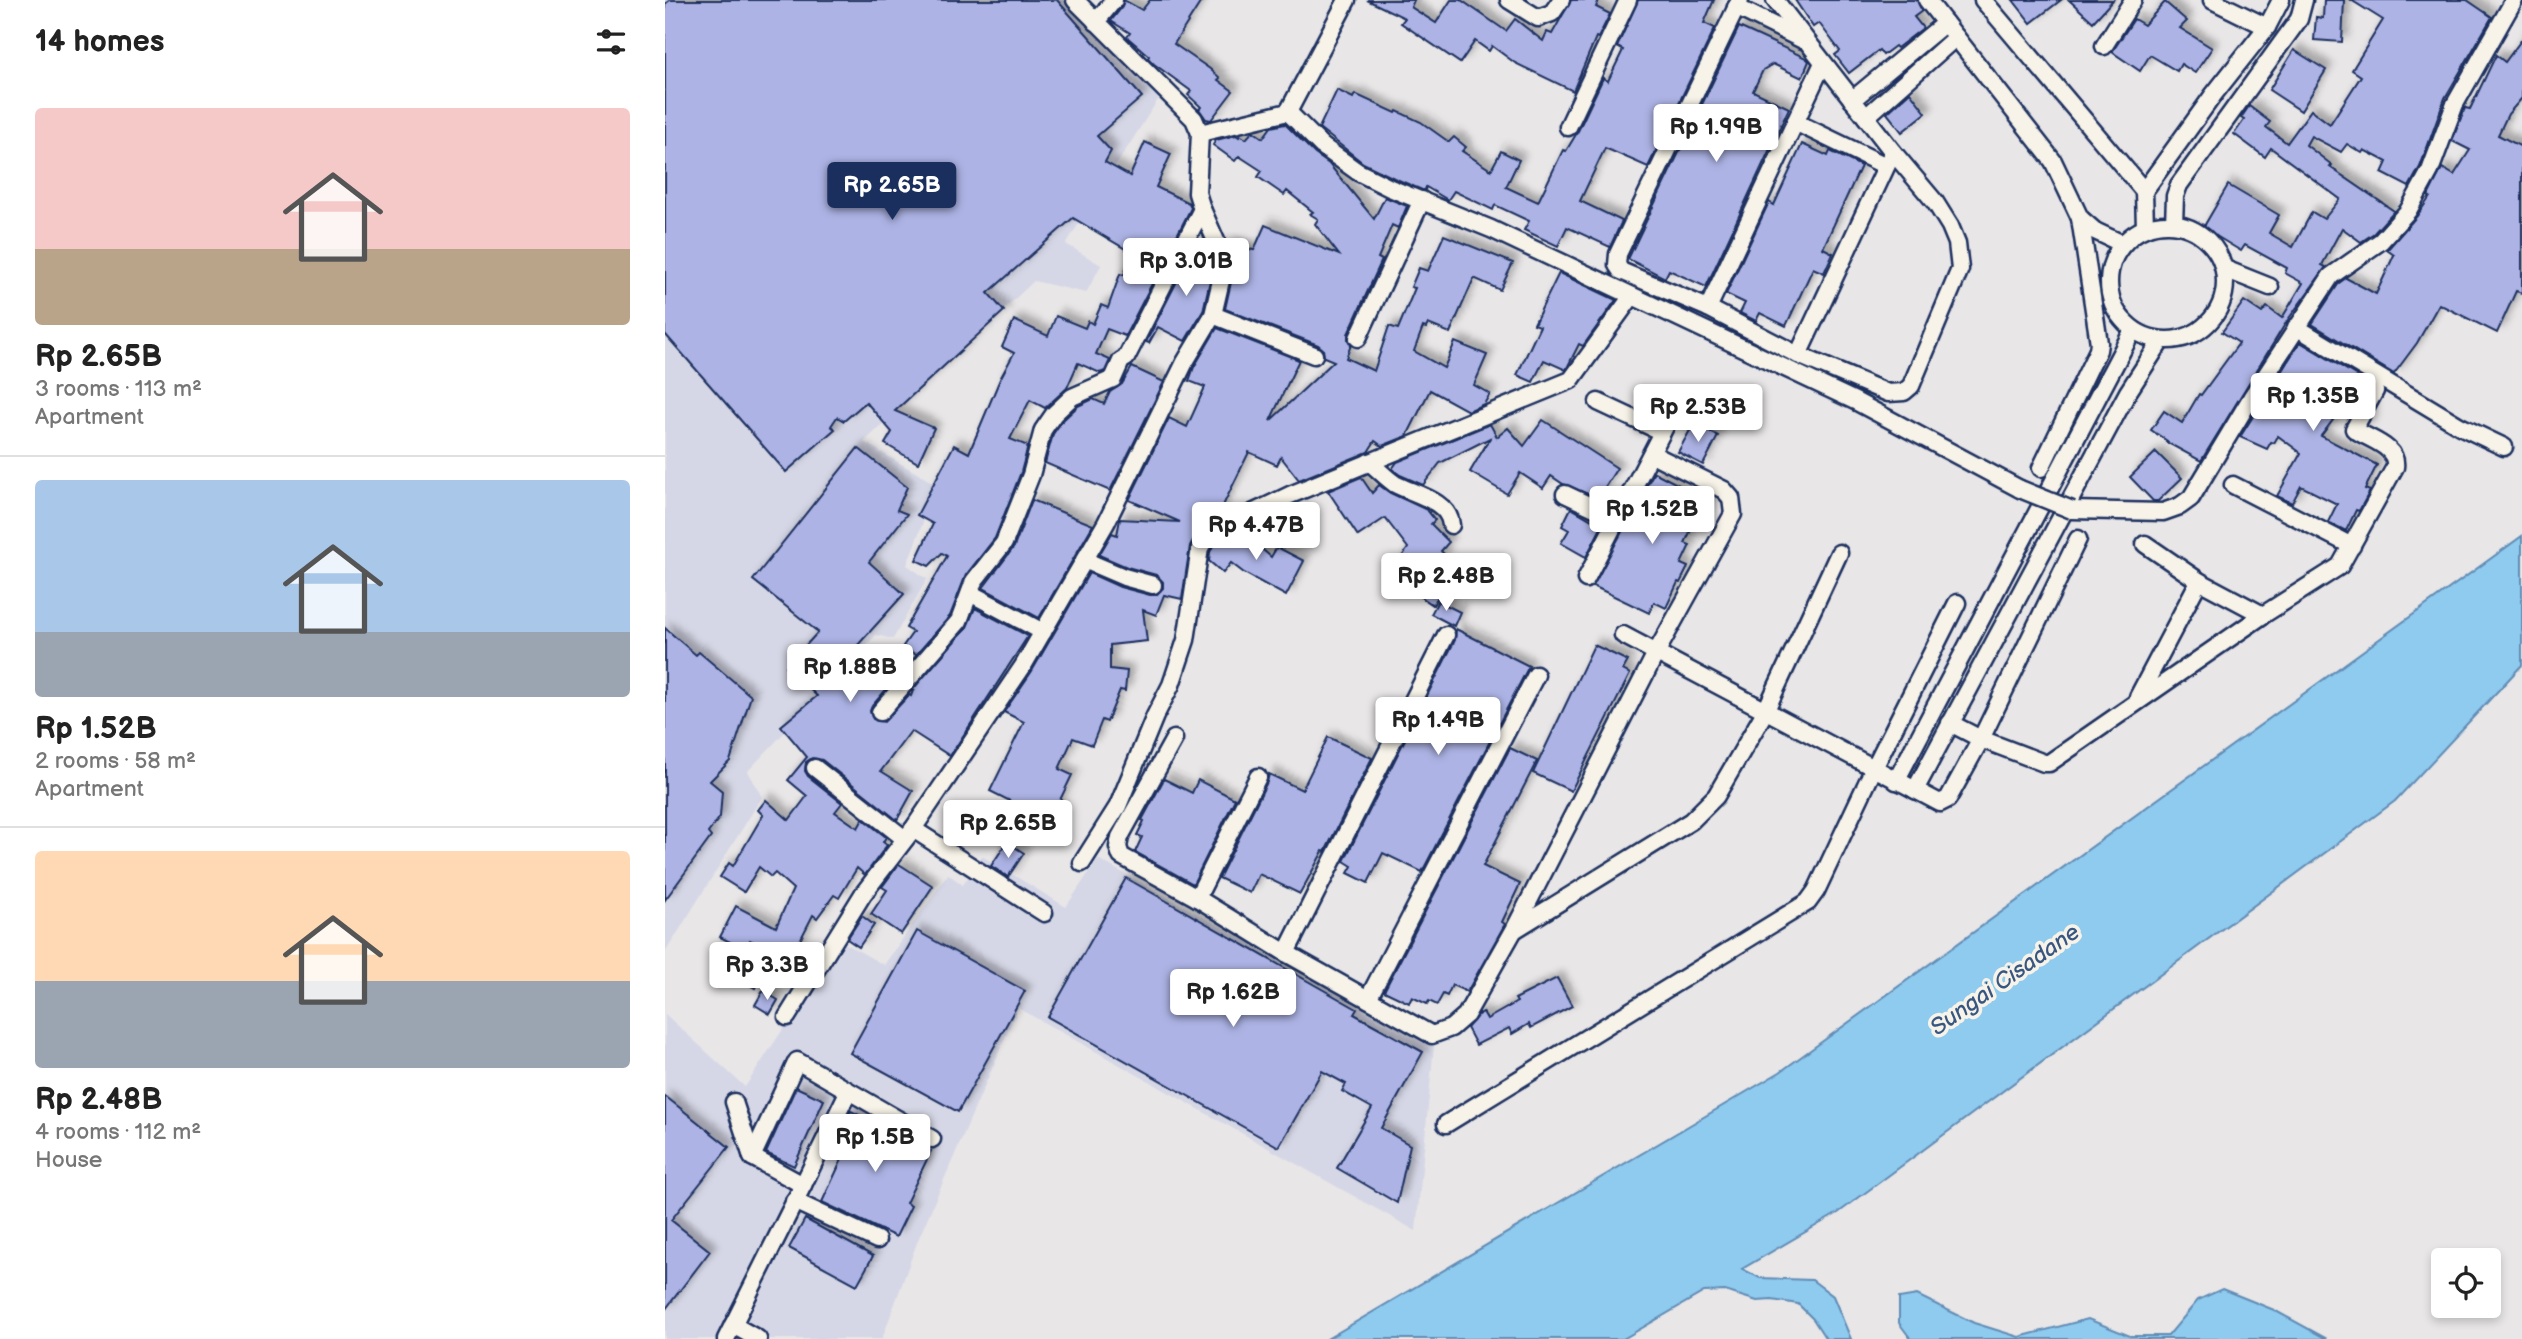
<!DOCTYPE html>
<meta charset="utf-8">
<style>
body{margin:0;font-family:"Balsamiq Sans",sans-serif;background:#f6f6f6;color:#222;height:100vh;display:flex;flex-direction:column;font-size:26px;white-space:nowrap}
*{box-sizing:border-box;margin:0}
p{font-size:23px;color:#767676}
.icon{flex:none;width:38px;height:38px;fill:none;stroke:currentColor;stroke-width:2;stroke-linecap:round;stroke-linejoin:round}
.map{position:relative;flex:1;overflow:hidden}
.drawer{display:flex;flex-direction:column;background:#fff;width:665px}
.drawer>*{flex:none}
.fabs{position:absolute;left:1766px;top:1248px;display:grid;gap:14px}
.fabs a{display:grid;place-items:center;width:70px;height:70px;border-radius:7px;background:#fff;box-shadow:0 4px 10px #0003;font-size:35px}
.price{position:absolute;translate:-50% -60px;padding:0 16px;border-radius:7px;background:#fff;color:#222;font-size:23px;line-height:46px;filter:drop-shadow(0 2px 4px #0008)}
.price::after{content:'';position:absolute;left:50%;top:42px;width:21px;height:16px;margin-left:-10px;background:inherit;clip-path:polygon(0 0,100% 0,50% 100%)}
.price.selected{background:#1b2f5e;color:#fff}
ul{padding:0;list-style:none}
li{display:grid;align-content:center;gap:14px;height:371px;padding:0 35px}
li+li{border-top:2px solid #e0e0e0}
li span{display:grid;place-items:center;height:217px;border-radius:7px;color:#555}
li>.icon{margin-inline-start:auto}
span .icon{width:126px;height:126px;fill:#fffc;stroke-width:1}
li b{font-size:30px}
h2{display:flex;justify-content:space-between;align-items:center;height:84px;padding:0 35px;font-size:30px}
main{display:flex;flex:1;min-height:0}
.map>svg:first-child{display:block}
.built{fill:#d6d7e6}
.water{fill:#8fcaef;stroke:#618cb5;stroke-width:2}
.building{fill:#adb4e5;stroke:#1b2f5e;stroke-width:2;filter:url(#shadow)}
.lines{fill:none;stroke-linecap:round;stroke-linejoin:round}
.street-casing{stroke:#1b2f5e;stroke-width:21}
.street{stroke:#f7f3e8;stroke-width:16}
.street-bridge-casing{stroke:#1b2f5e;stroke-width:21;stroke-linecap:butt}
.street-bridge{stroke:#f7f3e8;stroke-width:16}
.labels{text-anchor:middle;dominant-baseline:central;stroke-width:7;stroke-linejoin:round;paint-order:stroke}
.water-label{font-size:23px;font-style:italic;fill:#385682;stroke:#f7f3e8}
</style>
<main>
<section class="drawer">
<h2>14 homes<svg class="icon" aria-label="filters" viewBox="0 0 24 24"><path d="M4 7h16M4 17h16"/><circle cx="9" cy="7" r="2"/><circle cx="15" cy="17" r="2"/></svg></h2>
<ul>
<li><span style="background:linear-gradient(#f6c9c9 65%,#b9a48a 0)"><svg class="icon" aria-label="home" viewBox="0 0 24 24"><path d="M3 11l9-7 9 7M6 9v11h12V9"/></svg></span><div><b>Rp 2.65B</b><p>3 rooms · 113 m²</p><p>Apartment</p></div></li>
<li><span style="background:linear-gradient(#a9c7e8 70%,#9aa5b1 0)"><svg class="icon" aria-label="home" viewBox="0 0 24 24"><path d="M3 11l9-7 9 7M6 9v11h12V9"/></svg></span><div><b>Rp 1.52B</b><p>2 rooms · 58 m²</p><p>Apartment</p></div></li>
<li><span style="background:linear-gradient(#ffd9b3 60%,#9aa5b1 0)"><svg class="icon" aria-label="home" viewBox="0 0 24 24"><path d="M3 11l9-7 9 7M6 9v11h12V9"/></svg></span><div><b>Rp 2.48B</b><p>4 rooms · 112 m²</p><p>House</p></div></li>
</ul>
</section>
<div class="map">
<svg width="1857" height="1339" viewBox="0 0 1857 1339">
<defs>
<filter id="shadow"><feDropShadow dx="6" dy="-6" stdDeviation="3.5" flood-color="#0004"/></filter>
</defs>
<rect width="100%" height="100%" fill="#e8e6e7"/>
<filter id="ink" filterUnits="userSpaceOnUse"><feTurbulence type="fractalNoise" baseFrequency=".0143" numOctaves="2"/><feDisplacementMap in="SourceGraphic" scale="14" xChannelSelector="R" yChannelSelector="G"/><feConvolveMatrix kernelMatrix="1 2 1 2 8 2 1 2 1" color-interpolation-filters="sRGB"/></filter>
<g filter="url(#ink)">
<g class="built">
<polygon points="0,0 417,0 501,87 401,244 436,265 421,293 369,281 199,442 272,485 242,565 262,579 228,639 211,635 83,771 97,797 0,953"/>
<polygon points="317,856 401,907 433,859 769,1045 751,1231 353,1008 253,1240 217,1339 0,1339 0,1014 80,1087 176,941 219,965 283,874 298,885"/>
</g>
<g class="water">
<polygon points="1857,536 1857,665 1730,801 1173,1213 1077,1269 1095,1278 1147,1280 1168,1296 1186,1339 1161,1339 1148,1319 1133,1304 1107,1300 1092,1301 1060,1291 1039,1292 958,1339 662,1339 1115,1072"/>
<polygon points="1557,1289 1609,1310 1662,1339 1246,1339 1234,1323 1234,1298 1252,1295 1309,1323 1354,1337 1423,1319 1465,1336 1503,1336 1533,1300"/>
</g>
<g class="building">
<polygon points="5,0 392,0 477,97 432,136 446,151 440,162 465,176 480,142 506,154 491,187 524,203 526,208 460,336 442,329 431,354 445,360 440,371 435,373 413,363 402,388 380,408 365,400 345,439 363,446 356,472 330,538 301,575 285,616 251,655 238,646 248,632 241,628 282,556 277,553 264,566 251,560 268,524 252,515 289,445 304,453 335,379 349,353 337,347 349,320 383,336 391,316 420,328 423,321 428,324 436,305 443,308 455,274 459,275 467,253 408,218 323,293 339,311 230,411 269,428 253,463 220,444 227,432 201,402 179,421 172,417 166,426 170,429 121,472 0,334 0,4"/>
<polygon points="459,0 477,10 485,0 537,0 509,44 545,69 555,78 553,80 568,91 546,120 541,119 534,109 536,107 523,95 526,91 489,64 483,58 484,56 462,37 465,33 446,21 457,7"/>
<polygon points="702,0 749,0 746,7 771,23 786,0 796,0 841,31 850,19 878,41 882,32 887,34 906,0 934,0 931,7 945,14 933,38 931,37 908,91 850,63 827,46 824,51 810,41 795,63 736,23 740,18"/>
<polygon points="973,0 1049,0 1039,23 1050,28 983,167 940,148 915,201 957,221 945,247 902,227 893,246 859,230 864,221 830,205 828,210 789,191 783,200 761,187 760,190 757,190 729,178 698,163 654,128 672,90 688,98 690,94 731,113 732,111 756,122 784,142 789,137 801,147 797,151 826,170 836,151 854,160 841,187 873,202 898,150 901,151 913,131 938,78 943,81 958,50 952,47"/>
<polygon points="1130,0 1252,0 1257,11 1249,17 1258,28 1232,48 1230,46 1218,55 1214,50 1184,73 1170,55 1175,51 1154,23 1148,27"/>
<polygon points="1348,0 1396,0 1366,23"/>
<polygon points="1404,0 1448,0 1428,22"/>
<polygon points="1659,0 1679,0 1677,42 1649,40 1651,17 1658,18"/>
<polygon points="1686,0 1802,0 1827,17 1780,98 1755,167 1744,187 1717,173 1722,162 1699,150 1697,153 1682,144 1676,152 1646,136 1641,145 1667,165 1665,167 1729,211 1709,233 1696,242 1677,228 1657,265 1661,267 1622,321 1536,461 1501,442 1502,441 1486,430 1499,411 1517,423 1534,394 1536,395 1574,343 1557,332 1579,301 1597,313 1602,307 1617,318 1638,283 1620,273 1622,268 1580,245 1576,251 1538,228 1563,185 1614,215 1604,233 1628,247 1647,212 1659,219 1675,199 1606,148 1600,157 1569,134 1579,120 1576,118 1584,106 1605,122 1601,127 1622,143 1646,110 1665,124 1696,76 1687,70 1718,20"/>
<polygon points="1500,2 1522,21 1515,28 1547,48 1530,73 1516,64 1512,71 1485,55 1475,71 1447,52 1469,19 1479,25"/>
<polygon points="1074,27 1141,58 1144,61 1137,78 1108,64 1098,70 1088,91 1124,108 1041,287 1004,270 1000,278 963,259"/>
<polygon points="1857,39 1857,98 1843,114 1833,135 1857,147 1857,293 1851,291 1832,333 1774,304 1752,343 1729,374 1647,324 1674,283 1681,278 1711,294 1729,255 1722,250 1752,216 1765,197 1763,196 1777,168 1789,175 1805,150 1787,141 1800,108 1805,109 1831,55 1840,62"/>
<polygon points="1629,50 1661,70 1636,111 1604,90"/>
<polygon points="1245,92 1261,113 1237,132 1222,113"/>
<polygon points="620,124 650,154 664,164 709,219 720,197 742,206 733,228 727,225 713,258 717,260 683,334 683,340 686,345 681,358 709,371 724,326 733,329 750,288 746,287 754,268 763,271 779,235 848,263 835,290 809,278 785,333 763,324 761,328 758,327 749,351 779,368 790,342 822,355 809,385 825,394 819,404 803,411 765,390 742,436 717,446 710,441 703,452 634,480 616,457 612,465 584,452 553,516 530,506 532,533 525,546 517,599 499,595 491,615 478,610 482,641 445,645 445,669 462,671 460,691 455,690 442,722 437,720 427,745 408,738 394,769 407,775 385,821 325,791 359,722 339,712 367,671 424,573 455,587 485,595 491,595 498,588 498,582 491,575 462,567 434,555 447,533 452,535 455,519 515,522 464,500 504,418 522,427 540,387 524,381 529,367 552,328 634,360 605,421 669,361 659,357 658,349 653,345 560,309 567,278 564,245 589,250 600,225 674,255 650,224 653,219 645,214 648,212 622,191 619,195 593,177 597,171 574,156 570,161 548,145 551,140 571,135 574,137 575,135 581,139 588,131 598,138 606,127"/>
<polygon points="1137,144 1163,156 1165,151 1196,166 1158,248 1168,253 1159,273 1148,268 1121,326 1095,313 1091,321 1075,313 1080,303 1061,294 1104,202 1109,205"/>
<polygon points="530,246 542,251 546,276 538,311 520,341 493,327 484,343 481,342"/>
<polygon points="894,273 951,300 918,346 914,344 901,370 879,360 868,382 852,375 875,326 869,324"/>
<polygon points="1635,342 1692,376 1665,418 1668,420 1656,436 1712,465 1700,489 1705,491 1694,511 1691,510 1681,531 1663,522 1672,504 1636,486 1627,503 1612,496 1636,453 1613,436 1609,443 1606,442 1602,449 1575,437"/>
<polygon points="467,367 499,382 445,491 380,463 388,434 397,421 413,406 428,399 439,404 445,392 457,384"/>
<polygon points="878,420 952,468 933,498 898,484 886,476 878,488 855,473 842,494 805,472 825,438 775,463 758,485 735,475 727,469 732,462 825,424 832,437 843,428 859,446"/>
<polygon points="1029,423 1053,436 1038,465 1013,452"/>
<polygon points="193,448 242,487 232,510 242,514 204,562 239,594 182,657 226,684 207,706 205,711 208,719 219,722 244,695 246,696 249,688 302,627 310,608 363,636 285,756 246,731 216,771 248,791 232,820 157,760 147,758 141,762 140,771 143,776 177,803 170,812 193,828 198,819 221,837 218,842 222,845 200,875 192,868 174,898 169,895 152,918 148,915 125,960 85,940 75,963 97,975 90,988 69,976 68,979 53,973 67,943 55,937 71,906 111,927 128,889 110,873 106,877 94,867 79,892 55,877 64,863 68,866 98,815 93,810 101,800 124,820 142,796 123,780 142,757 116,726 152,696 121,667 153,632 88,580"/>
<polygon points="1491,452 1517,478 1493,501 1488,501 1465,477"/>
<polygon points="989,472 1014,485 1013,488 1045,504 1036,521 1031,519 1020,543 1025,545 1016,564 1023,567 1015,583 1013,582 1001,608 989,602 984,613 928,586"/>
<polygon points="696,477 707,493 714,485 725,493 762,510 770,520 766,524 784,542 776,551 780,555 757,578 777,590 768,605 724,575 743,548 720,518 693,536 663,491"/>
<polygon points="367,500 428,525 374,618 318,588 349,547"/>
<polygon points="906,508 937,526 921,557 896,543 904,530 897,526"/>
<polygon points="575,530 606,557 612,547 639,561 621,596 579,573 566,563 558,573 544,561 545,552 550,542"/>
<polygon points="773,601 795,612 789,626 766,614"/>
<polygon points="0,628 31,655 34,652 86,696 65,761 45,781 57,791 55,817 43,833 46,837 0,900"/>
<polygon points="791,629 864,666 757,872 718,853 703,883 683,873 687,866 679,861 790,640"/>
<polygon points="929,645 963,661 958,670 965,674 906,791 868,773"/>
<polygon points="663,737 707,758 660,852 658,851 635,894 594,874 585,893 554,878 602,782 604,774 637,790"/>
<polygon points="845,748 872,761 818,866 855,884 837,922 840,924 802,992 787,985 782,996 778,994 772,1005 764,1001 762,1004 747,997 744,1003 719,991"/>
<polygon points="499,779 527,793 533,780 570,799 528,884 470,852 477,837 472,835 479,821 477,820"/>
<polygon points="342,842 359,853 343,877 326,866"/>
<polygon points="234,864 268,886 236,934 206,914 222,890 217,887"/>
<polygon points="461,878 692,1009 689,1014 758,1052 716,1128 745,1145 732,1203 672,1168 707,1108 677,1091 681,1084 657,1071 614,1147 383,1017"/>
<polygon points="197,916 209,925 194,947 182,939"/>
<polygon points="252,931 360,991 293,1112 185,1053"/>
<polygon points="892,978 907,1006 866,1028 864,1024 847,1034 844,1028 811,1045 802,1028 813,1015 818,1012 822,1019 852,1002 850,999"/>
<polygon points="98,991 113,1000 105,1014 90,1005"/>
<polygon points="131,1087 159,1100 129,1166 101,1153"/>
<polygon points="0,1096 64,1147 6,1220 45,1251 0,1310"/>
<polygon points="186,1111 266,1151 241,1203 246,1206 231,1237 157,1202 180,1153 168,1147"/>
<polygon points="140,1219 208,1256 192,1285 124,1248"/>
</g>
<g class="lines">
<g class="street-casing">
<g id="street">
<polyline points="682,0 623,112 657,146 693,172 725,188 826,229 1190,401 1355,489"/>
<polyline points="844,0 873,18 887,13 896,0"/>
<polyline points="1075,0 953,254 952,265 956,271 1043,308 1133,355 1223,393 1239,392 1246,386 1295,269 1292,243 1285,226 1270,202 1228,152 1110,0"/>
<polyline points="1262,0 1388,161 1415,218 1430,231 1458,244"/>
<polyline points="1318,0 1479,191"/>
<polyline points="1547,0 1602,27"/>
<polyline points="1071,7 1138,40"/>
<polyline points="431,22 449,0"/>
<polyline points="1439,46 1468,0"/>
<polyline points="1187,100 1280,23"/>
<polyline points="1201,117 1291,37"/>
<polyline points="1130,122 1221,166"/>
<polyline points="903,127 963,0"/>
<polyline points="535,133 623,112"/>
<circle cx="1502" cy="282" r="58"/>
<polyline points="1509,224 1510,196 1514,185 1634,19 1639,0"/>
<polyline points="1480,228 1479,191 1549,94 1602,27 1616,0"/>
<polyline points="1560,269 1605,287"/>
<polyline points="1043,308 1158,63"/>
<polyline points="548,315 649,355"/>
<polyline points="1631,327 1795,426 1839,447"/>
<polyline points="693,338 757,200"/>
<polyline points="1133,355 1228,152"/>
<polyline points="933,402 997,432"/>
<path d="M704 462C713 469 721 478 730 484 748 494 784 500 786 525"/>
<polyline points="1376,468 1433,350 1434,343 1415,218"/>
<polyline points="1568,485 1687,546"/>
<polyline points="900,494 953,519"/>
<polyline points="1407,510 1498,512 1515,506 1526,498 1586,398 1666,276 1716,241 1743,211 1765,171 1790,104 1849,0"/>
<polyline points="1480,544 1534,581 1598,615"/>
<polyline points="419,560 459,577 488,585"/>
<polyline points="921,579 1004,419"/>
<polyline points="305,593 378,632"/>
<polyline points="958,635 1275,803 1283,799 1316,739 1413,539"/>
<polyline points="1473,697 1534,581"/>
<polyline points="215,712 294,621 309,581 339,543 366,475 378,430 389,414 407,397 448,379 456,361 461,358 537,209"/>
<path d="M1285 723 1316 739 1379 763H1384L1598 615 1675 566 1730 467C1733 446 1704 440 1689 429L1710 391"/>
<polyline points="509,739 455,837 453,847 456,856 532,898 621,953 767,1035 786,1028 801,1015 849,930 991,653 1068,514 1066,498 1059,490 987,454"/>
<polyline points="150,768 240,839"/>
<polyline points="1231,781 1468,330"/>
<polyline points="1250,790 1463,392 1496,341"/>
<polyline points="248,829 379,913"/>
<polyline points="417,863 453,806 490,716 506,685 521,640 535,548 543,534 625,495 906,380 967,296"/>
<polyline points="532,898 593,777"/>
<polyline points="851,929 1026,821 1051,796 1101,710 1174,553"/>
<polyline points="621,953 781,635"/>
<polyline points="703,999 871,675"/>
<polyline points="122,1017 198,894 248,829 358,666 441,523 520,362 548,315 557,276 551,241 537,209 532,193 535,133 529,119 410,0"/>
<polyline points="781,1124 1143,902 1151,891 1209,768 1292,603"/>
<polyline points="87,1157 132,1061 267,1139"/>
<polyline points="138,1185 183,1092"/>
<polyline points="129,1201 212,1240"/>
<polyline points="68,1325 93,1339"/>
<polyline points="61,1339 138,1185 87,1157 69,1102"/>
</g>
</g>
<use href="#street" class="street"/>
<g class="street-bridge-casing">
<polyline id="street-bridge" points="1355,489 1407,510"/>
</g>
<use href="#street-bridge" class="street-bridge"/>
</g>
</g>
<g class="labels">
<g class="water-label">
<text transform="translate(1340 980) rotate(-35)">Sungai Cisadane</text>
</g>
</g>
</svg>
<div class="fabs">
<a><svg class="icon" aria-label="locate" viewBox="0 0 24 24"><circle cx="12" cy="12" r="6"/><path d="M12 2v4M12 18v4M2 12h4M18 12h4"/></svg></a>
</div>
<b class="price" style="left:1051px;top:164px">Rp 1.99B</b>
<b class="price selected" style="left:227px;top:222px">Rp 2.65B</b>
<b class="price" style="left:521px;top:298px">Rp 3.01B</b>
<b class="price" style="left:1648px;top:433px">Rp 1.35B</b>
<b class="price" style="left:1033px;top:444px">Rp 2.53B</b>
<b class="price" style="left:987px;top:546px">Rp 1.52B</b>
<b class="price" style="left:591px;top:562px">Rp 4.47B</b>
<b class="price" style="left:781px;top:613px">Rp 2.48B</b>
<b class="price" style="left:185px;top:704px">Rp 1.88B</b>
<b class="price" style="left:773px;top:757px">Rp 1.49B</b>
<b class="price" style="left:343px;top:860px">Rp 2.65B</b>
<b class="price" style="left:102px;top:1002px">Rp 3.3B</b>
<b class="price" style="left:568px;top:1029px">Rp 1.62B</b>
<b class="price" style="left:210px;top:1174px">Rp 1.5B</b>
</div>
</main>
